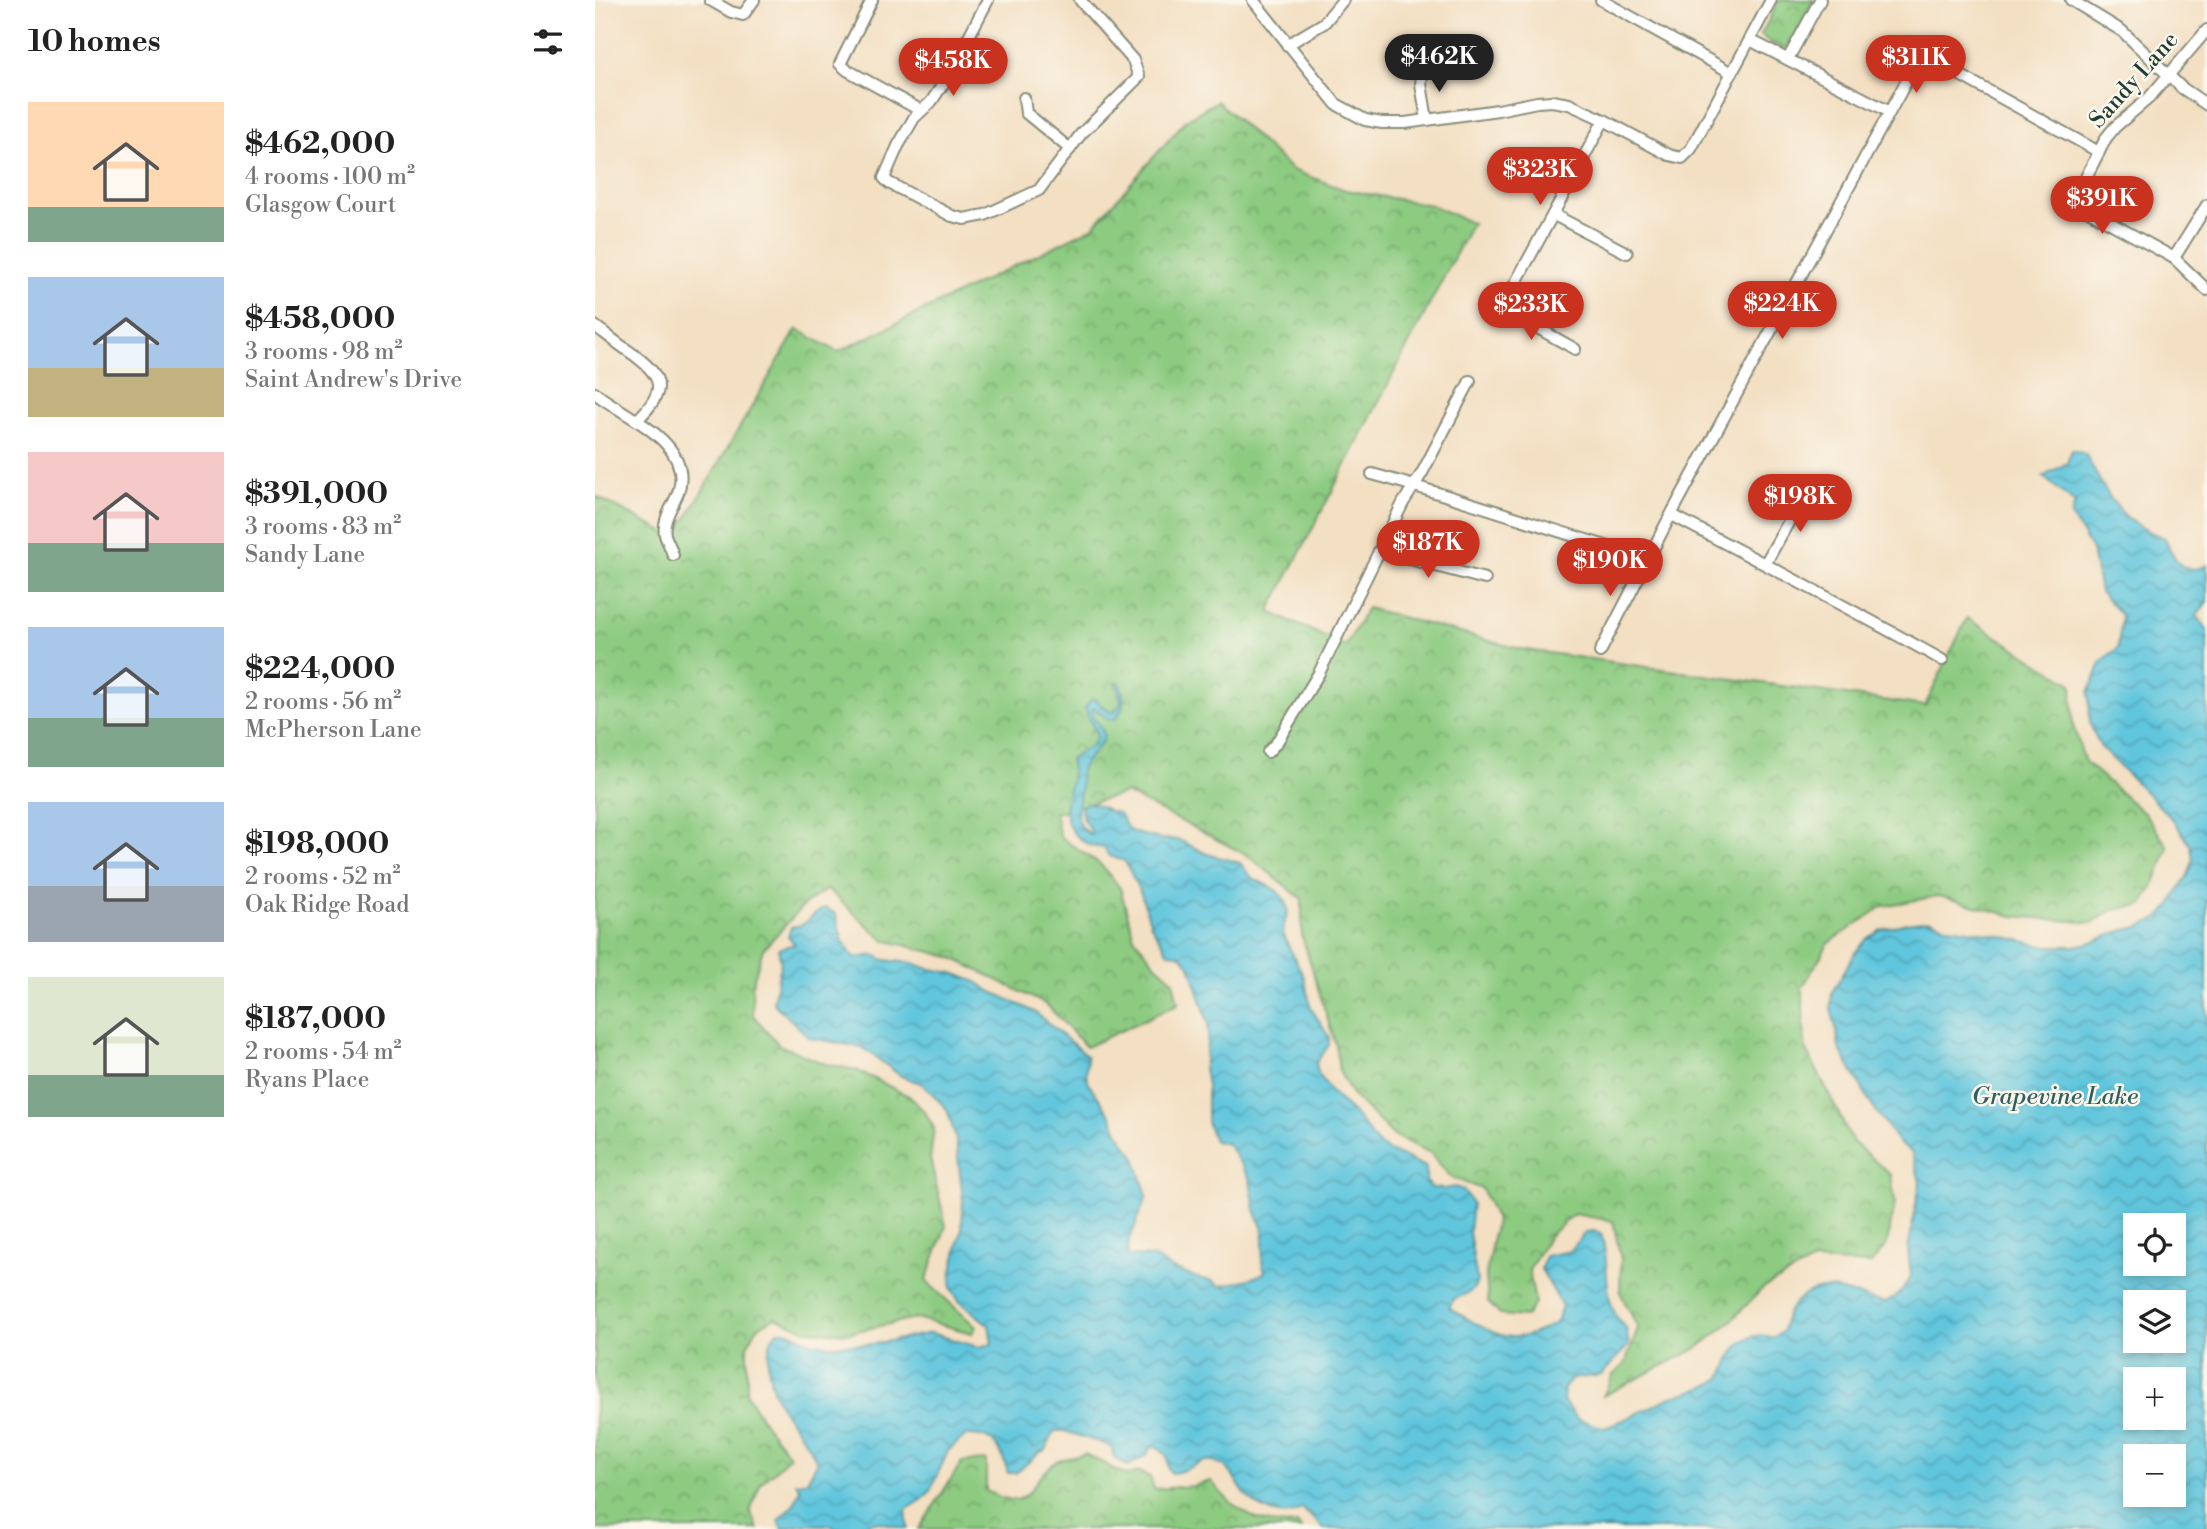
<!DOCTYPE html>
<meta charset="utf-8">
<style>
body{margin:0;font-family:"Libre Bodoni",serif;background:#f2f2f2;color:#222;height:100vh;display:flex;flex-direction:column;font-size:26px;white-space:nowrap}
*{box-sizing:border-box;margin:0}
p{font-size:23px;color:#767676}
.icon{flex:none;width:38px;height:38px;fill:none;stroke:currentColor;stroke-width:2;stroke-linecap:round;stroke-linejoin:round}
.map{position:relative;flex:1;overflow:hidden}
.side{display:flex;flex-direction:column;background:#fff;width:595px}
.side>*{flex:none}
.controls{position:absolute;left:1528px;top:1213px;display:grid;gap:14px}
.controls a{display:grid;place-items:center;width:63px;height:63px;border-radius:0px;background:#fff;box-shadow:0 4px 10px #0003;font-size:35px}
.price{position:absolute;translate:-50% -60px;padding:0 16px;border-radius:24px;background:#c8321e;color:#fff;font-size:23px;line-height:46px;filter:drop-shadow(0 2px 4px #0008)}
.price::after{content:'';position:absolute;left:50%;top:42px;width:21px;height:16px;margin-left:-10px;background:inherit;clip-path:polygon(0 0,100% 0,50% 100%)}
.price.current{background:#222;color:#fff}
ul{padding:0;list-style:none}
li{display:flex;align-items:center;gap:21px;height:175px;padding:0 28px}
li span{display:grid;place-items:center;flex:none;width:196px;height:140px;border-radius:0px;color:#555}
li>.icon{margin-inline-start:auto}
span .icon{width:84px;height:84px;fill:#fffc;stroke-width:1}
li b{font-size:30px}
h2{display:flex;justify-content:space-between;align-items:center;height:84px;padding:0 28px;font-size:30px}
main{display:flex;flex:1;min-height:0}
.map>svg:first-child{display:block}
.park{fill:url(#park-crowns);stroke:#56845a;stroke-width:2}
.water{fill:url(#water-waves);stroke:#408288;stroke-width:2;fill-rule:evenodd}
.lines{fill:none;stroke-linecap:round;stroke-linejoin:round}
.minor-casing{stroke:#898e7b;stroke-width:14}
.minor{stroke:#fff;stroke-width:10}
.labels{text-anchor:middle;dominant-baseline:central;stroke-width:5;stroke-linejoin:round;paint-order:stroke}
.street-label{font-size:23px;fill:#1f3d34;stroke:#fbf7ec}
.water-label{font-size:24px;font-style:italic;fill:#2f5f5e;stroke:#fbf7ec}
</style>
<main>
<section class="side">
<h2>10 homes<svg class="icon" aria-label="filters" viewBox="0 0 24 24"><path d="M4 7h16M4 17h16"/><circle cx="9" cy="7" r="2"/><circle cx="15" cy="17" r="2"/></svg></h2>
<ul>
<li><span style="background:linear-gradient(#ffd9b3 75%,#7fa58c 0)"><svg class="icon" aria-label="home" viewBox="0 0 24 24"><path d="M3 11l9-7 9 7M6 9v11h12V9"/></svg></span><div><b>$462,000</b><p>4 rooms · 100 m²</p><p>Glasgow Court</p></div></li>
<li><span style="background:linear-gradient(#a9c7e8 65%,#c2b280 0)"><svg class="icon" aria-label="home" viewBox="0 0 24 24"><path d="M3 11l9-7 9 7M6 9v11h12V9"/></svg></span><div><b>$458,000</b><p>3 rooms · 98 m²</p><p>Saint Andrew's Drive</p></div></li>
<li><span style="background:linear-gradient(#f6c9c9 65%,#7fa58c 0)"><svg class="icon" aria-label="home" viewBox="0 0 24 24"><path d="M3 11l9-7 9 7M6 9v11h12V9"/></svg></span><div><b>$391,000</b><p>3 rooms · 83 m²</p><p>Sandy Lane</p></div></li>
<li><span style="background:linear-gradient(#a9c7e8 65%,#7fa58c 0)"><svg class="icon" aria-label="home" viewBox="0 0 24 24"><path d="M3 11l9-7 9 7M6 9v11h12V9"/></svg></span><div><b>$224,000</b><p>2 rooms · 56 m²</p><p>McPherson Lane</p></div></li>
<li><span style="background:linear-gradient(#a9c7e8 60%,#9aa5b1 0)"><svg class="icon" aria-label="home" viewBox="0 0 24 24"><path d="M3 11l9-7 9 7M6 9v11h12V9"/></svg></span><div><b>$198,000</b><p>2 rooms · 52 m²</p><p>Oak Ridge Road</p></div></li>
<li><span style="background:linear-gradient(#dfe7d0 70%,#7fa58c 0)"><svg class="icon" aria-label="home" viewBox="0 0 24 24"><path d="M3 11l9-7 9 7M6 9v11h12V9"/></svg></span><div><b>$187,000</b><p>2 rooms · 54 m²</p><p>Ryans Place</p></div></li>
</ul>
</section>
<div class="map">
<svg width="1612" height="1529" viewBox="0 0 1612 1529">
<defs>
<pattern id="park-crowns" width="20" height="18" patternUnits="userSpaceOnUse" patternTransform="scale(1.75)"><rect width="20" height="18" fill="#8dcb81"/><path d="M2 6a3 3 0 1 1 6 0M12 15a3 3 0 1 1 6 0" fill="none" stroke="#73a66a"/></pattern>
<pattern id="water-waves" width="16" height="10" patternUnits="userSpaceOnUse" patternTransform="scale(1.75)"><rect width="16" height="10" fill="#60c6dd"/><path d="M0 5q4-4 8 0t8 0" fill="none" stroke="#4fa2b4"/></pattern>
</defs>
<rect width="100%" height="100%" fill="#fbf7ec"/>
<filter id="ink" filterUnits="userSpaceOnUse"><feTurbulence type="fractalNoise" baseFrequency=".0143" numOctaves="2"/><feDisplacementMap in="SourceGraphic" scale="14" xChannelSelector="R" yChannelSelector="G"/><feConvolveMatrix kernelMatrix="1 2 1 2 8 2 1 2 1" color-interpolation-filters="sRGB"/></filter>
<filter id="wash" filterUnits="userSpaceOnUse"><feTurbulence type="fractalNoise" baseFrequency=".00686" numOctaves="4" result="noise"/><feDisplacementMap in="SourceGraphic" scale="28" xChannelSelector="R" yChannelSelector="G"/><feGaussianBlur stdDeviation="1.57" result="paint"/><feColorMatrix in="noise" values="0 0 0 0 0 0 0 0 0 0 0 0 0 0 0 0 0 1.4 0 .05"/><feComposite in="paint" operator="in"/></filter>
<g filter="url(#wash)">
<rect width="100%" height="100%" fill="#f3dfc2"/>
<g class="park">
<polygon points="1184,0 1219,0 1197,42 1190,49 1173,41 1166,35"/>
<polygon points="622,101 697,170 750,190 836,205 877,223 674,612 751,646 772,608 925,649 1330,706 1372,618 1477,684 1478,725 1490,762 1551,815 1573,847 1560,883 1547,905 1518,910 1497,923 1418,916 1344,896 1288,906 1233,944 1207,988 1210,1047 1258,1142 1296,1175 1300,1202 1292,1244 1276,1264 1218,1261 1168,1288 1133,1324 1103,1348 1008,1396 1018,1375 1030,1364 1043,1328 1025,1292 1026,1259 1018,1221 979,1214 954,1236 934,1270 940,1303 931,1317 905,1315 893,1302 891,1274 901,1220 887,1189 855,1177 836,1153 799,1136 758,1096 744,1071 741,1046 707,936 707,899 652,855 531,793 460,813 465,837 506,865 525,888 539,937 561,965 578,980 583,1004 491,1047 452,1005 356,957 289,940 232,889 209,905 168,949 157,985 158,1015 184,1045 230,1064 261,1070 314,1096 330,1112 339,1128 335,1159 351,1226 331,1281 381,1327 377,1333 321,1318 253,1333 210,1330 180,1317 162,1328 152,1346 152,1394 169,1423 195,1456 166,1483 155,1511 163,1529 0,1529 0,496 80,538 202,329 243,352 497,228 591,120"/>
<path d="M490 1454 531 1475 545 1472 555 1477 559 1489 598 1486 616 1481C638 1509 665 1529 703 1524L706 1529H324L367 1462 391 1460V1491C437 1514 428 1489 458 1464 465 1458 481 1457 490 1454Z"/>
</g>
<path class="water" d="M1477 450 1490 454C1513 494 1521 521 1570 538 1578 557 1586 578 1612 565V602L1602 615 1612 632V1529H729L707 1508C689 1523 664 1509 650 1494 641 1483 636 1466 621 1462 603 1456 596 1473 576 1473L573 1467 572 1456 562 1446 555 1448 552 1455 533 1466 519 1458 517 1449 513 1445 469 1431H459L451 1450 445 1452 421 1473H413C405 1448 402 1434 371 1435L353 1451 335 1491 328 1499 311 1510 313 1529C297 1529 283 1514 267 1527L262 1526 259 1529H239L237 1525H206L188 1529 183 1520C194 1511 202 1503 205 1489L201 1483 212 1481 222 1462C204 1422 175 1411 173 1361 173 1350 175 1339 182 1331H192L218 1343 233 1345 278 1344 336 1333 383 1347 397 1344 394 1325 364 1301 356 1288 357 1271 367 1229 368 1200 361 1140 352 1109 328 1084 306 1076 267 1047 215 1038 178 1003 186 963 183 949 200 944 193 937 196 927C211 928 216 913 230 908L241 914 247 940 259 958 280 955 289 960 318 963 331 968 358 973 382 982 393 990 440 1012 492 1056 491 1074 494 1084 515 1114 528 1141 539 1154 552 1196 534 1241 532 1256 558 1257 578 1269 602 1278 617 1281 625 1286C634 1284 665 1277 670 1272L667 1262 669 1232 660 1210 655 1179 633 1144 619 1141 612 1122V1086L609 1068 613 1036V1022L595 965 586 955 573 952 556 925 546 894 530 861 514 856 508 847C498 848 491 844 483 837 455 812 484 787 475 759L496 746 502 738 501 732 493 717 490 708 496 700H500L516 713C533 702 524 699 521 683L524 682C530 696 531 708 520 719L514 720 499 708 497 711V717C525 741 494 750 487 768 484 774 486 778 486 784 486 802 473 824 496 834V831L488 819 486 808 491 803C506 803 513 813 524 813L533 829 540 833 565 839 584 840 612 854 645 863 656 877 681 890 691 901 693 910 688 929 690 939 709 977 716 1008 734 1037V1045L721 1063 723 1073 737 1093 763 1118 782 1143 794 1151 831 1167V1181L837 1188 849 1189 860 1187 868 1190 877 1203 874 1232 882 1281C879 1294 869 1294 858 1299L854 1307C861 1313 870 1317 878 1322 912 1342 928 1342 962 1322L967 1306 946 1269 950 1256 975 1251 991 1232 1000 1231 1006 1234C1017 1264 1004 1304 1031 1328L1034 1345 1006 1375 977 1379 969 1388 968 1401 982 1419 1010 1428C1032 1419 1053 1408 1074 1398 1091 1391 1111 1390 1125 1378 1131 1373 1132 1366 1135 1359 1143 1340 1159 1331 1178 1338L1188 1331C1191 1303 1213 1285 1242 1290 1258 1293 1274 1300 1291 1303L1307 1291 1316 1276 1313 1250 1325 1182 1317 1153 1305 1144 1278 1107 1244 1048 1242 1032 1236 1009 1237 992 1260 953 1272 939 1286 930 1311 923 1335 920 1354 927 1399 934 1448 946H1480L1494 943 1526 931 1544 927 1566 916 1575 906 1594 873 1598 860 1596 846 1578 820 1505 746 1495 724 1494 692 1507 661 1523 648 1527 616 1505 592 1497 550 1476 516 1480 503 1448 477 1472 463ZM1540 1225H1578V1264H1540ZM1540 1302H1578V1340H1540ZM1540 1379H1578V1418H1540ZM1540 1456H1578V1494H1540Z"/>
</g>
<g filter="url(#ink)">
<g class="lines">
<g class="minor-casing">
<g id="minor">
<polyline points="115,0 136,12 148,15 159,0"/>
<polyline points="277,0 245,64 252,70 325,110"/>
<polyline points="393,0 352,78 336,102 319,118 303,146 289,178 294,183 357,216 369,219 390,215 444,190 486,134 544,77 538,60 485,0"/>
<polyline points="658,0 741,104 770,120 787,123 810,123 903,110 942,102 957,101 974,104 1009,120 1074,155 1087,158 1096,149 1176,0"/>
<polyline points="1006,0 1137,73"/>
<polyline points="1476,0 1527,31 1587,88 1612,105"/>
<polyline points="1612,30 1554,98 1520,127 1511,138 1484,191 1484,200 1490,209 1579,258 1612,290"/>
<polyline points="1155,40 1293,111"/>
<polyline points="692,45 729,23 748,0"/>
<polyline points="1193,59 1225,0"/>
<polyline points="828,69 826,84 832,120"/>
<polyline points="429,98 431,113 475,149"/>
<polyline points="959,215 1032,253"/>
<polyline points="1579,258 1612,205"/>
<path d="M0 326C12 335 23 344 35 352 69 376 73 390 42 420"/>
<polyline points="980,349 907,308 1009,120"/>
<path d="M0 393C31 418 100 442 83 493 78 506 67 520 70 535 72 541 76 548 78 555"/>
<path d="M777 474C870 499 961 532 1054 559"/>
<path d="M1077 515C1167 563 1258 610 1347 660"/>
<polyline points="784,551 890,579"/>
<polyline points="1170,564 1212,489"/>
<path d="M1005 652 1071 524 1318 69C1328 62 1333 60 1345 64L1504 152"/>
<polyline points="673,752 682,742 724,673 808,503 827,473 875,381"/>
</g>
</g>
<use href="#minor" class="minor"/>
</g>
</g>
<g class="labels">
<g class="street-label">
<text transform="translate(1539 80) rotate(-48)">Sandy Lane</text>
</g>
<g class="water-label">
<text x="1460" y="1097">Grapevine Lake</text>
</g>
</g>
</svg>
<div class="controls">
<a><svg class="icon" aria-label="locate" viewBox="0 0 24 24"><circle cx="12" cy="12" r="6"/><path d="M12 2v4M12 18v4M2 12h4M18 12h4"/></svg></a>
<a><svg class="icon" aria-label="layers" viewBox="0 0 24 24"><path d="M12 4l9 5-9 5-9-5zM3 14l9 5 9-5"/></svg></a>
<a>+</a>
<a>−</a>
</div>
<b class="price current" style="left:844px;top:94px">$462K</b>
<b class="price" style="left:1321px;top:95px">$311K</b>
<b class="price" style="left:358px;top:98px">$458K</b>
<b class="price" style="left:945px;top:207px">$323K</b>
<b class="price" style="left:1507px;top:236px">$391K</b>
<b class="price" style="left:1187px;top:341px">$224K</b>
<b class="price" style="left:936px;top:342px">$233K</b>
<b class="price" style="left:1205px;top:534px">$198K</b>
<b class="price" style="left:833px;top:580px">$187K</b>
<b class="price" style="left:1015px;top:598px">$190K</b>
</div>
</main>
